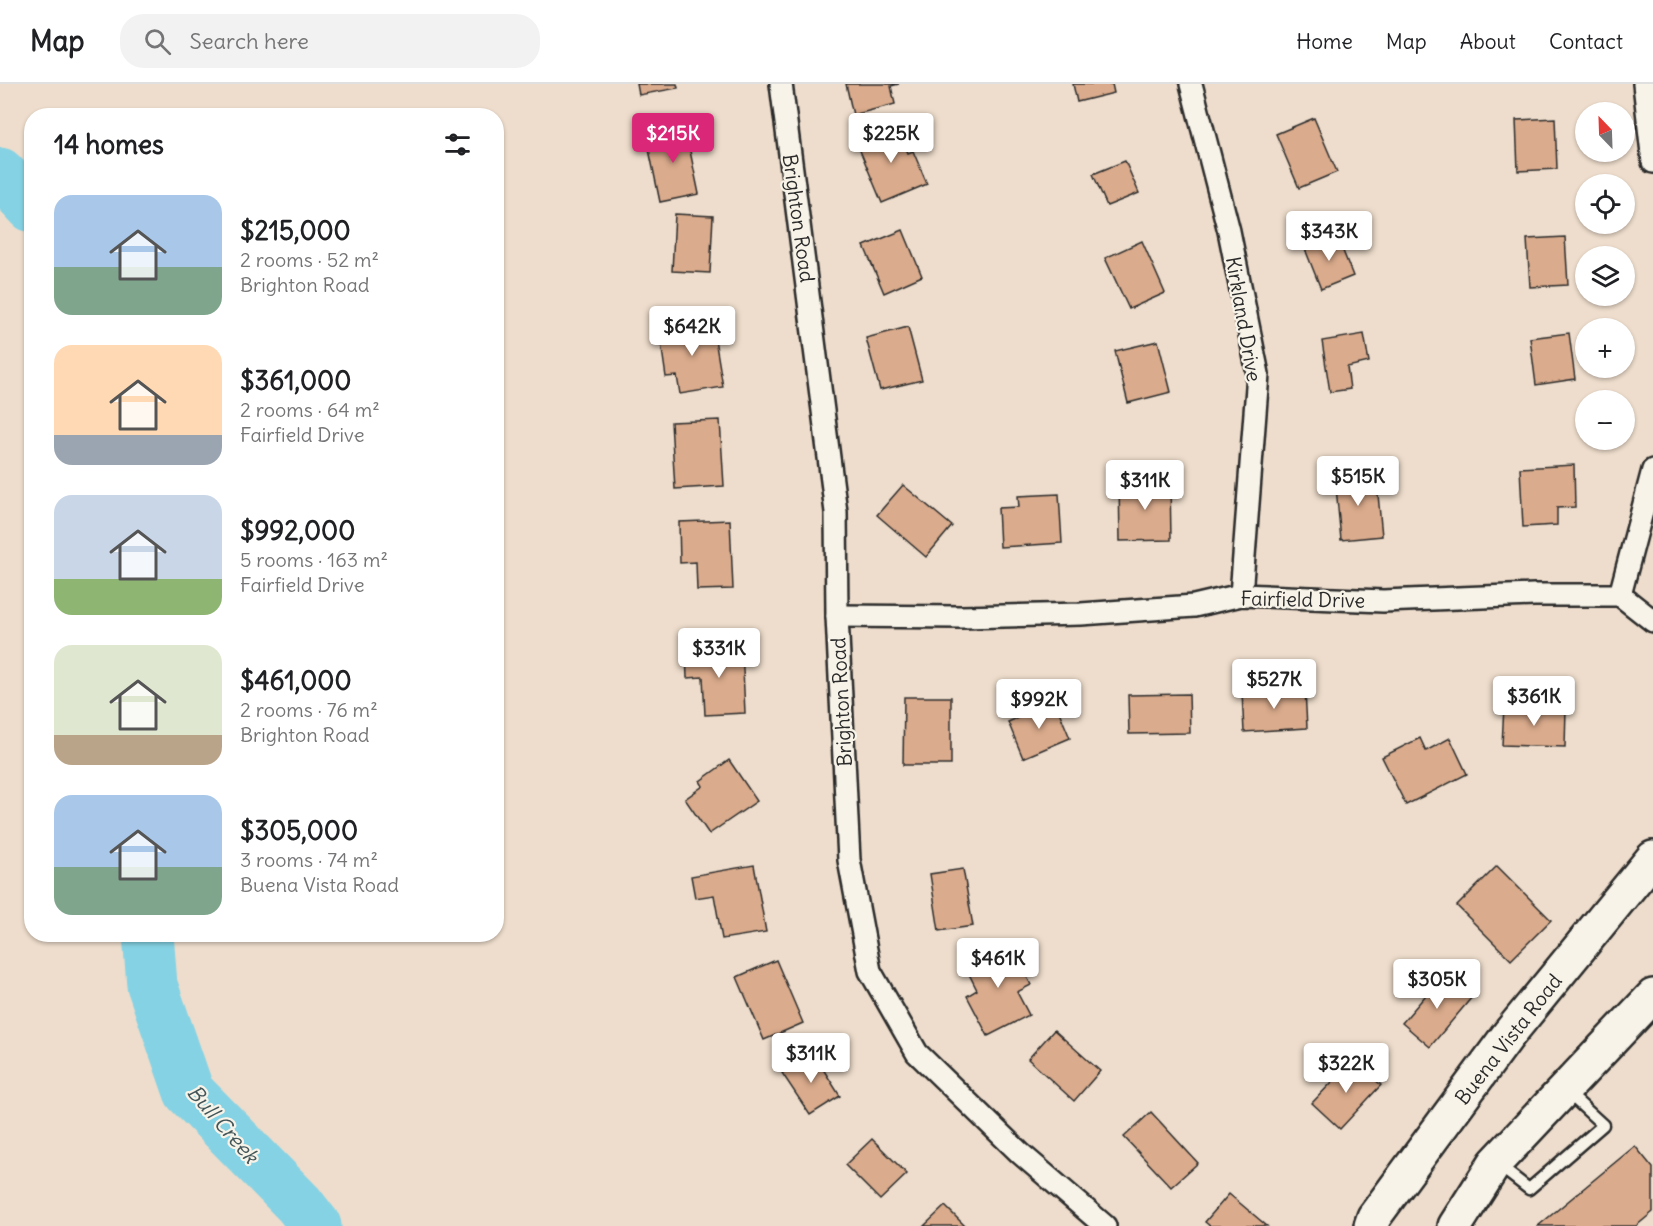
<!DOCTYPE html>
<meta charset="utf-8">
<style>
body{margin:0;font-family:Delius,sans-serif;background:#f2f2f2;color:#202124;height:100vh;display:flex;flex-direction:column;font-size:22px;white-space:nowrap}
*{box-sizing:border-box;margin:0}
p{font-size:20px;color:#757577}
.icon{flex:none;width:33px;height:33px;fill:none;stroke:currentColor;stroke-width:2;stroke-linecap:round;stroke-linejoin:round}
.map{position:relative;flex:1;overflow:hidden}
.sheet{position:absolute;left:24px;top:24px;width:480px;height:834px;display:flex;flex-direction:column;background:#fff;border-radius:24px;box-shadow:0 2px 4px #0004}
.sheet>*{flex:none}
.needle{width:39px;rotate:337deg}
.tools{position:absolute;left:1575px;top:18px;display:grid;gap:12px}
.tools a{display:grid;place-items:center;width:60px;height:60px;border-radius:50%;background:#fff;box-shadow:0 2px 4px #0004;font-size:30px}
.price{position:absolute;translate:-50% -51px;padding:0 14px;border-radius:6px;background:#fff;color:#222;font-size:20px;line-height:39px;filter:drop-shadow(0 2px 3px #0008)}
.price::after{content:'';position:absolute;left:50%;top:36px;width:18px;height:14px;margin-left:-9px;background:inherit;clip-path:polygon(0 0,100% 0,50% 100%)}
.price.on{background:#db2777;color:#fff}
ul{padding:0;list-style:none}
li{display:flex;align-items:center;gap:18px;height:150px;padding:0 30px}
li span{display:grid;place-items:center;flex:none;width:168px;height:120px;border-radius:18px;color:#555}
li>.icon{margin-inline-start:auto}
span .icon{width:72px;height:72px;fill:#fffc;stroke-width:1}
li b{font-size:26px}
h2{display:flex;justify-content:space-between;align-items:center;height:72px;padding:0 30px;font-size:26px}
header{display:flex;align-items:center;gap:36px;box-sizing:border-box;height:84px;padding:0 30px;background:#fff;border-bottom:2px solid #e0e0e0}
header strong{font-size:28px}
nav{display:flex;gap:33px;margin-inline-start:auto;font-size:21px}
.search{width:420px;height:54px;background:#f2f2f2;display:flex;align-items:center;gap:15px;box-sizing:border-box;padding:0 21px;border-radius:24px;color:#757577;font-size:22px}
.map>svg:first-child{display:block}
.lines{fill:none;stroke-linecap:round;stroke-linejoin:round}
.river{stroke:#85d2e4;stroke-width:51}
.building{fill:#daab8c;stroke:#2b2b2b;stroke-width:1.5}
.lane-casing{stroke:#2b2b2b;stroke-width:15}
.street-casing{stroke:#2b2b2b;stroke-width:26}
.primary-casing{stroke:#2b2b2b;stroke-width:38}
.lane{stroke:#f7f3e8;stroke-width:10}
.street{stroke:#f7f3e8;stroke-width:21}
.primary{stroke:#f7f3e8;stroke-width:33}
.labels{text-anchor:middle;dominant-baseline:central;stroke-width:4.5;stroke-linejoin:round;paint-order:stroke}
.street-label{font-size:20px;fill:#2b2b2b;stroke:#f7f3e8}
.water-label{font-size:21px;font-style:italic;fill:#425559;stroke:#f7f3e8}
</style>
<header>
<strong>Map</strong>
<div class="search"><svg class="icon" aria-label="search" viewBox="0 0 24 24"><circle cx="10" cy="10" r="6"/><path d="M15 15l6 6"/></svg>Search here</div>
<nav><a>Home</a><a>Map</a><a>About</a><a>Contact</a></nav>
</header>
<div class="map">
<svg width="1653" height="1142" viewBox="0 0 1653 1142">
<rect width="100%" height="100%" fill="#edc"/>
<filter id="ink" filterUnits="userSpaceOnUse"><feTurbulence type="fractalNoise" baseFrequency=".0167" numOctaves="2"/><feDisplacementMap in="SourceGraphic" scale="12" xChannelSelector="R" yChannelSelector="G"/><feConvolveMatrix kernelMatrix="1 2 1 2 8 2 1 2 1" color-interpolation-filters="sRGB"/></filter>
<g filter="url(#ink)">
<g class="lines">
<g class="river">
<polyline points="0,89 32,123"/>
<polyline points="148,850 152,901 189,1008 299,1120 316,1142"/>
</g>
</g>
<g class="building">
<polygon points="637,0 677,0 678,4 639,11"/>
<polygon points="846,0 899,0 891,2 895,20 853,31"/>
<polygon points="1073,0 1112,0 1114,9 1077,18"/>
<polygon points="1314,34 1337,88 1299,104 1276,50"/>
<polygon points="1555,34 1557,85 1518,87 1516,36"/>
<polygon points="896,40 908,69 913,67 927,100 882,119 856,57"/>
<polygon points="685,43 699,110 660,118 646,51"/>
<polygon points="1125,77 1139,109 1107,122 1093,90"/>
<polygon points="675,130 713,132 710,189 672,187"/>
<polygon points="903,146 922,192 884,209 864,162"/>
<polygon points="1337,152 1353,192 1321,205 1305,165"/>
<polygon points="1565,153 1568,201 1530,203 1527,155"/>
<polygon points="1142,157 1165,209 1129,225 1105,174"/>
<polygon points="712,237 723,303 680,310 677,292 666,293 659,245"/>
<polygon points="908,243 922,296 880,306 866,254"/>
<polygon points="1569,249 1575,295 1536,301 1530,254"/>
<polygon points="1364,250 1369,278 1347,283 1350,305 1330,308 1322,257"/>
<polygon points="1158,257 1171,308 1128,319 1115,267"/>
<polygon points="720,336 724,402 675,405 671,338"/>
<polygon points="1574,381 1575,423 1557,424 1557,441 1523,443 1520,384"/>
<polygon points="1376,390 1382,452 1341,456 1335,393"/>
<polygon points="1170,396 1171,456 1120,457 1119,397"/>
<polygon points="903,401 952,442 926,473 877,431"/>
<polygon points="1059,410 1062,459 1000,463 998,424 1019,423 1018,412"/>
<polygon points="730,436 733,505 697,506 696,478 680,479 679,438"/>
<polygon points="742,564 745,629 705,631 703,593 687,594 686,567"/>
<polygon points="1305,605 1307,644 1244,648 1242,608"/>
<polygon points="1189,610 1190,649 1129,650 1128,611"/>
<polygon points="904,613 951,613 951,681 903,681"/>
<polygon points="1055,618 1070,654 1023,674 1008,638"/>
<polygon points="1504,622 1566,624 1565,663 1502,661"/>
<polygon points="1420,654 1426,667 1450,654 1467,690 1406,721 1382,673"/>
<polygon points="729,676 757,717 709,750 685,715 703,702 700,697"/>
<polygon points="754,781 766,848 722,855 714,811 695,814 691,792"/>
<polygon points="1497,782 1551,836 1511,876 1457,822"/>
<polygon points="963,785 973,842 939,847 930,790"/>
<polygon points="1010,859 1031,901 1017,908 1029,931 988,952 967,912 977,906 965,882"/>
<polygon points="776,876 803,939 764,956 737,893"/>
<polygon points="1444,890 1472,913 1430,963 1402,939"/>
<polygon points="1054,946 1100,987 1074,1017 1028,975"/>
<polygon points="813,969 840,1012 810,1031 782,989"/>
<polygon points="1353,976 1381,1001 1340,1045 1312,1019"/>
<polygon points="1151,1028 1198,1079 1171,1103 1124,1053"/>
<polygon points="872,1055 907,1090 880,1116 845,1081"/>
<polygon points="1635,1062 1653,1084 1653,1128 1636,1142 1538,1142"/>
<polygon points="1229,1110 1267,1142 1210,1142 1205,1138"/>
<polygon points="945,1122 965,1142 924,1142"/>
</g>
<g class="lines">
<g class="lane-casing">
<polyline id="lane" points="1498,1081 1529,1105 1603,1041 1567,1008"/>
</g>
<g class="street-casing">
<g id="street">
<polyline points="781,0 836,428 837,532 849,776 870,887 917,969 1020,1069 1105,1142"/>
<polyline points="1191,0 1229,147 1258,290 1241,511"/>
<polyline points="1644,0 1653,78"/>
<polyline points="1620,511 1653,386"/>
<polyline points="837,532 961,533 1081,530 1194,522 1241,511 1383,517 1534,511 1620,511 1653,537"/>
</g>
</g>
<g class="primary-casing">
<g id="primary">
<polyline points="1371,1142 1374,1133 1509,950 1653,774"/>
<polyline points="1455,1142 1495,1079 1653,912"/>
</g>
</g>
<use href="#lane" class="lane"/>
<use href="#street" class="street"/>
<use href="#primary" class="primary"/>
</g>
</g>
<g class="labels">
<g class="street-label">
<text transform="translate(799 134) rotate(82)">Brighton Road</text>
<text transform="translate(1244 235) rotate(80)">Kirkland Drive</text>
<text transform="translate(1303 515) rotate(1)">Fairfield Drive</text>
<text transform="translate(841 618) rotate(-93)">Brighton Road</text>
<text transform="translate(1508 955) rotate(-52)">Buena Vista Road</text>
</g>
<g class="water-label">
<text transform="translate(223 1040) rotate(49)">Bull Creek</text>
</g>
</g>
</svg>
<div class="tools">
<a><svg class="needle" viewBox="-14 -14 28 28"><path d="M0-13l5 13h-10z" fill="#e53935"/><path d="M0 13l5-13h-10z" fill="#757577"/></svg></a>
<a><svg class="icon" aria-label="locate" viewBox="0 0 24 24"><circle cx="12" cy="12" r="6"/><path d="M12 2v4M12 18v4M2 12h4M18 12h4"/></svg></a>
<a><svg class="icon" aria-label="layers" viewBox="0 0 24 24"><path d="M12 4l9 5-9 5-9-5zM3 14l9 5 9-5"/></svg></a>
<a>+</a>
<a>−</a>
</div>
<b class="price on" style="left:673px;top:80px">$215K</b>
<b class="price" style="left:891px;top:80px">$225K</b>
<b class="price" style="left:1329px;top:178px">$343K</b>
<b class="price" style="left:692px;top:273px">$642K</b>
<b class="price" style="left:1358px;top:423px">$515K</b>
<b class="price" style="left:1145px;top:427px">$311K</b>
<b class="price" style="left:719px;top:595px">$331K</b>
<b class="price" style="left:1274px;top:626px">$527K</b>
<b class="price" style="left:1534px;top:643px">$361K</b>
<b class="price" style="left:1039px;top:646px">$992K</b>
<b class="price" style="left:998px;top:905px">$461K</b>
<b class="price" style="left:1437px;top:926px">$305K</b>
<b class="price" style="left:811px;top:1000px">$311K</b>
<b class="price" style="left:1346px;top:1010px">$322K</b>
<section class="sheet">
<h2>14 homes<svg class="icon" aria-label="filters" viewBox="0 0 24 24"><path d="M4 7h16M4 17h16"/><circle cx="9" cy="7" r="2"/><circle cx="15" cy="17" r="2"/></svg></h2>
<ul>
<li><span style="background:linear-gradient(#a9c7e8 60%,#7fa58c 0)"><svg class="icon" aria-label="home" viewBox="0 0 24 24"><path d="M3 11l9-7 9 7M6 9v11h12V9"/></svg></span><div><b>$215,000</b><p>2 rooms · 52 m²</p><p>Brighton Road</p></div></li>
<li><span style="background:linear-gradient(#ffd9b3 75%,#9aa5b1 0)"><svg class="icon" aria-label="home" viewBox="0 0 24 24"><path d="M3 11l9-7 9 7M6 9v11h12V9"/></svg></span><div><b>$361,000</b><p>2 rooms · 64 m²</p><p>Fairfield Drive</p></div></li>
<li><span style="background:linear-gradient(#c9d6e8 70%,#8fb573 0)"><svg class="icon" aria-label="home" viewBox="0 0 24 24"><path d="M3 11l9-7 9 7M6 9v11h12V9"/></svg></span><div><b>$992,000</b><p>5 rooms · 163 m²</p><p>Fairfield Drive</p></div></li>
<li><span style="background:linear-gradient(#dfe7d0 75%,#b9a48a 0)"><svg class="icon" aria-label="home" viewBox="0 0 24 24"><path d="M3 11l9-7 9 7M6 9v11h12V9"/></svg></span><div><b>$461,000</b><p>2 rooms · 76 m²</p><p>Brighton Road</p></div></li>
<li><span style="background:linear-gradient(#a9c7e8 60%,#7fa58c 0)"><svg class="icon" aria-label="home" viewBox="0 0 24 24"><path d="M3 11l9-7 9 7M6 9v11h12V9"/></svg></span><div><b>$305,000</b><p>3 rooms · 74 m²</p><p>Buena Vista Road</p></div></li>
</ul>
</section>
</div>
